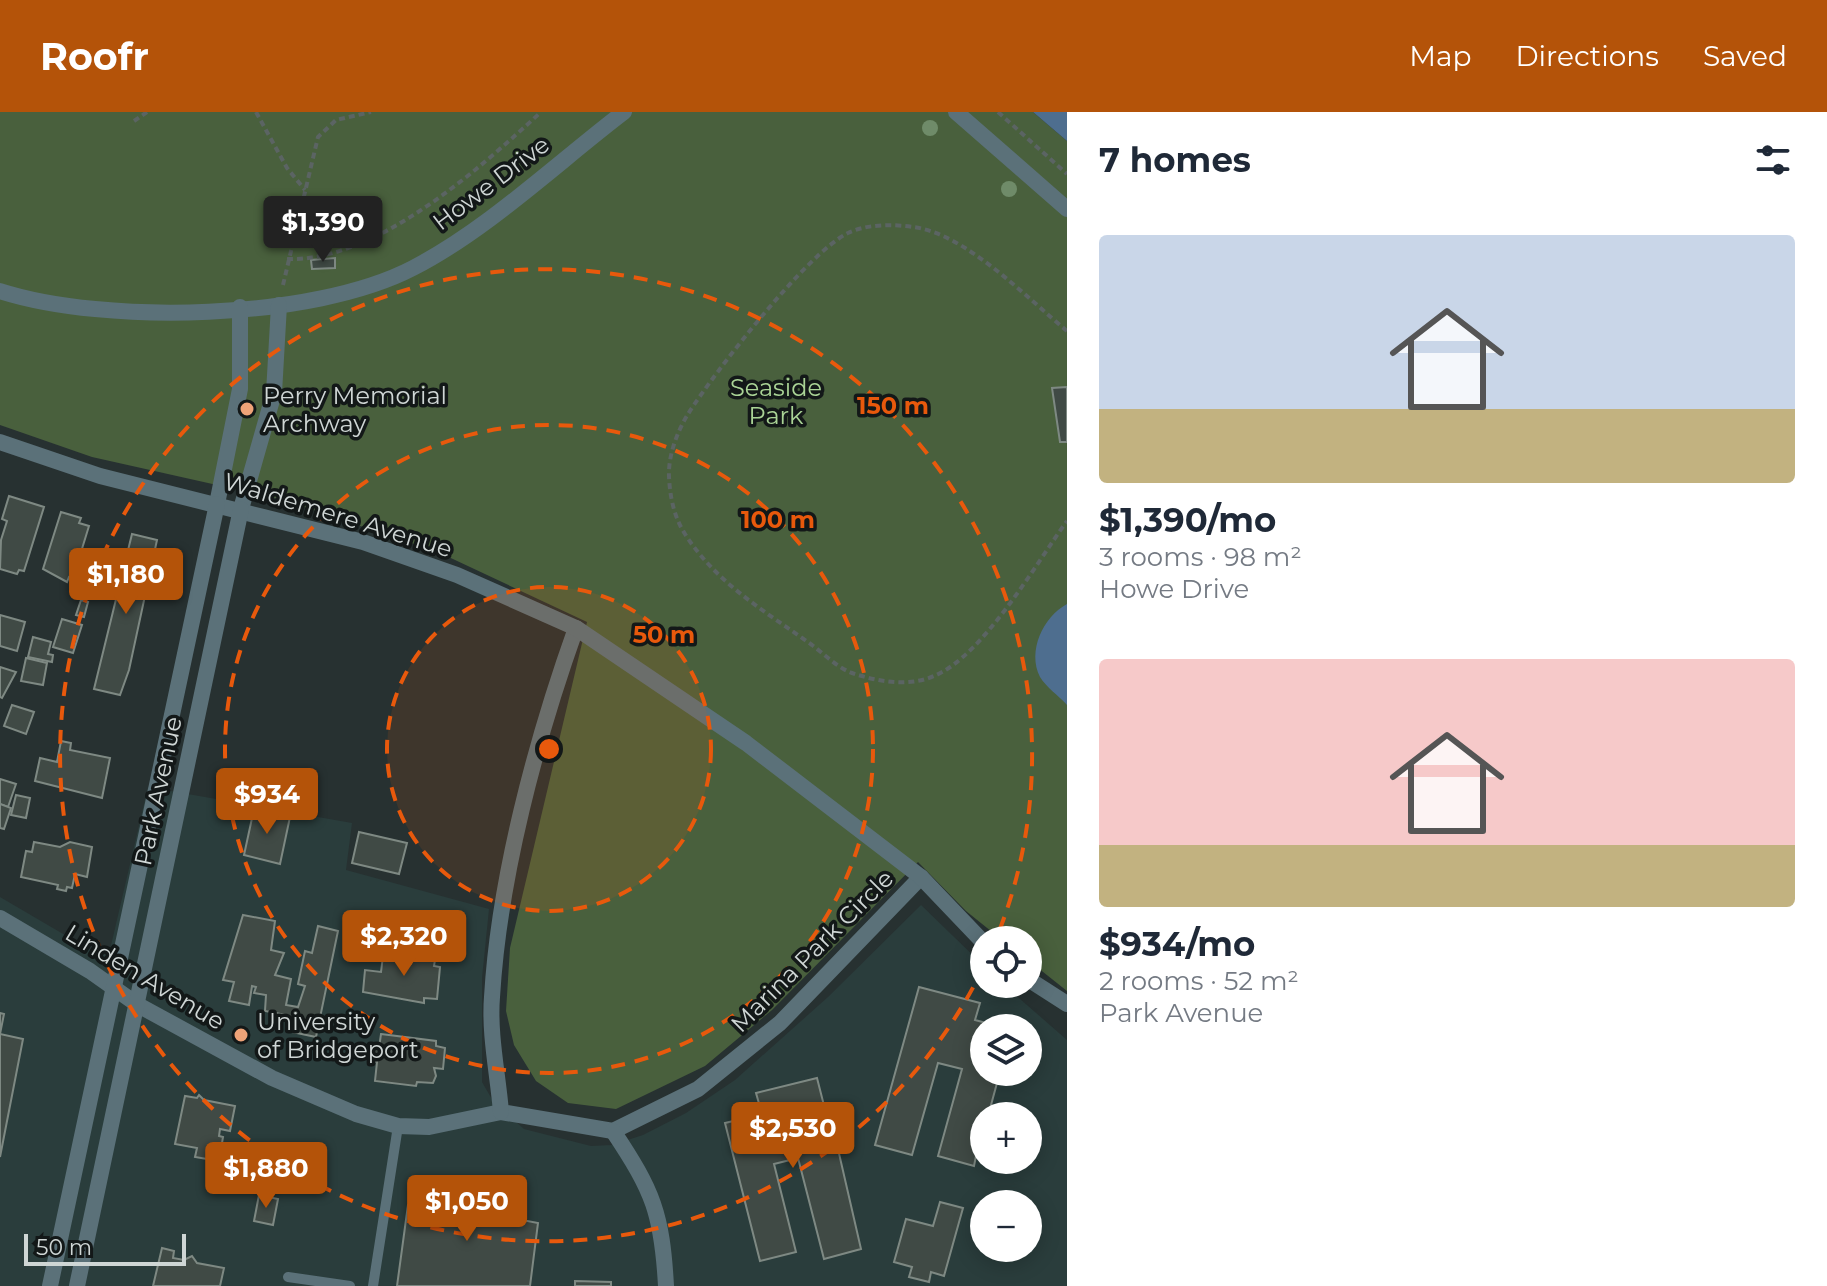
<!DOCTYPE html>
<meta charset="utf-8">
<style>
body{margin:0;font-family:Montserrat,sans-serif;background:#f6f6f7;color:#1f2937;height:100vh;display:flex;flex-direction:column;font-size:30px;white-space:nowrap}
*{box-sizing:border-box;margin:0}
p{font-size:26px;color:#747a83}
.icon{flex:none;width:44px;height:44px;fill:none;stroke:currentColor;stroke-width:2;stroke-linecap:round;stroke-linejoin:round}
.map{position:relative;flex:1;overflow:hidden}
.side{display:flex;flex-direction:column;background:#fff;width:760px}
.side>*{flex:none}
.fabs{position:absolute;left:970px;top:814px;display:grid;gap:16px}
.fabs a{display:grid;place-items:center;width:72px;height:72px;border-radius:50%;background:#fff;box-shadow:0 4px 20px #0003;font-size:40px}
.scale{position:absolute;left:24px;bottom:20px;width:162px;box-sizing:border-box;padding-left:8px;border:4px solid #cfd6d5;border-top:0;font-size:22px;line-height:28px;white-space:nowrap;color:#cfd6d5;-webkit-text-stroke:6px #131818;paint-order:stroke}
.price{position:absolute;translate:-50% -68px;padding:0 18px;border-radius:8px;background:#b45309;color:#fff;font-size:26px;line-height:52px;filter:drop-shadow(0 2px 4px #0008)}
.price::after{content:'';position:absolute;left:50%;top:48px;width:24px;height:18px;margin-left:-12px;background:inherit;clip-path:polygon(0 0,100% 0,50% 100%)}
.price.on{background:#222;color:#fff}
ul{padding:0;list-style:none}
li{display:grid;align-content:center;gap:16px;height:424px;padding:0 32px}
li span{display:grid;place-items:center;height:248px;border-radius:8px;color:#555}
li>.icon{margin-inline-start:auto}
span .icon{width:144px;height:144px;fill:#fffc;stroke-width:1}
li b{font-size:34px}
h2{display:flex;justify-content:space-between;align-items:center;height:96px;padding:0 32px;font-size:34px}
header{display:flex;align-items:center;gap:48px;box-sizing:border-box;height:112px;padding:0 40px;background:#b45309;color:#fff}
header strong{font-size:38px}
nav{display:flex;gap:44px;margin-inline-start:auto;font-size:28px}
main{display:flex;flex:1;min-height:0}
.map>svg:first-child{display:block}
.built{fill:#2a3d3c;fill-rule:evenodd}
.green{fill:#49603d}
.water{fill:#4e6e8f}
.building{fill:#404a45;stroke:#7e8983;stroke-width:2}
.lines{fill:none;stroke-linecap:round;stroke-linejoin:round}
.path{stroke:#5b6463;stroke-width:4;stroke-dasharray:6 4;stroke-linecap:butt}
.service{stroke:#5b7179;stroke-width:10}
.minor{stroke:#5b7179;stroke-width:16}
.tertiary{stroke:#5b7179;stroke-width:16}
.tree{fill:#6f8b69}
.ring{fill:none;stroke:#e8590c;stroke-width:4;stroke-dasharray:14 10}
.poi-dot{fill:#efa378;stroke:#131818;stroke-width:3}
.labels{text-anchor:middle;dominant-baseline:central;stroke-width:7;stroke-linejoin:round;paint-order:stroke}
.street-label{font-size:24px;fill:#cfd6d5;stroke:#131818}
.park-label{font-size:24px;fill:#aad496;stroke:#131818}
.poi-label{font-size:24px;fill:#cfd6d5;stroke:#131818;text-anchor:start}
.centre{fill:#e8590c;stroke:#131818;stroke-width:4}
.ring-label{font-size:24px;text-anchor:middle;font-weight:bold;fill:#e8590c;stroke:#131818;stroke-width:7;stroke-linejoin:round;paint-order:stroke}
</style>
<header>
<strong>Roofr</strong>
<nav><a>Map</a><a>Directions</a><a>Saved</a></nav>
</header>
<main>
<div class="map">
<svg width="1067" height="1174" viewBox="0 0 1067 1174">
<rect width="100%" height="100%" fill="#273131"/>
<path class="built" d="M148 675 352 711 346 758 489 797 482 866V970L493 989 524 1017 591 1034 612 1033 643 1023 686 1001 735 968 828 885 921 793 984 854V872H1003L1067 928V1174H0V785L99 843 109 842ZM984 916H1028V960H984ZM984 1004H1028V1048H984ZM984 1092H1028V1136H984Z"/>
<polygon class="green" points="0,0 1033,0 1067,29 1067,879 1028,848 1028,828 1002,828 966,799 918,750 772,898 705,954 616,997 568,991 536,969 514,933 506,899 510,836 587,510 438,440 280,387 92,345 0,313"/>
<g class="water">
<polygon points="1033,0 1067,0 1067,29"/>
<path d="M1067 492V593C1059 584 1046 575 1040 565 1027 539 1043 505 1067 492Z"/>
</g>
<g class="building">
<polygon points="335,146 335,156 312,157 311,148"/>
<polygon points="1067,275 1067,330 1060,330 1052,276"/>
<polygon points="9,384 44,395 24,459 19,458 17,462 0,457 1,428 7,409 2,407"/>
<polygon points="61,400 81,406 79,411 89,414 73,466 69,465 67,470 43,457"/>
<polygon points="132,422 157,428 129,558 120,583 94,577"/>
<polygon points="81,488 88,490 84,505 76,503"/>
<polygon points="0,503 25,510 17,539 0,534"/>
<polygon points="62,507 82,513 73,541 53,535"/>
<polygon points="33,525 51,530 48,542 53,543 52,550 28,545"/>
<polygon points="26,546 47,551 43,573 21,569"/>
<polygon points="0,555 16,560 2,586 0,585"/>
<polygon points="12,593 34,600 26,622 4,614"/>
<polygon points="61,629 71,631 70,638 110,646 102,686 35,669 40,646 57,650"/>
<polygon points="0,667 16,672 8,695 0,692"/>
<polygon points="16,683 30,686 26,706 11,703"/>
<polygon points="0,692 11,696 4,717 0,716"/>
<polygon points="254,697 290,705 280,752 244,743"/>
<polygon points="359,720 407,731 399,762 352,751"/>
<polygon points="34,730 60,735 70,730 92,735 87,765 75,762 72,776 67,775 66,779 57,777 58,773 21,765 26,739 32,740"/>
<polygon points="243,803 275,809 271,838 284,841 275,863 291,867 286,893 298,895 305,874 298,872 305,839 312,841 318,814 338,819 316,925 292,920 294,910 284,908 286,903 265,899 266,883 254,881 256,875 252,874 249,893 229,889 234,870 223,868"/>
<polygon points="384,836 404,838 403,851 411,852 412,846 435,848 434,854 440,855 437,887 424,886 424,891 363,880 365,858 381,860"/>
<polygon points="919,875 980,891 975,908 1005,916 984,916 984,960 1000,960 988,1004 984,1004 974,1054 938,1044 962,957 938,951 912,1043 875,1033"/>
<polygon points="0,901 4,902 0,922 23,927 0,1045"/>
<polygon points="381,922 436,929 436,934 445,936 443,957 434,956 436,964 433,971 417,970 416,974 375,969 377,950 371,949 370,942 373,935 379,936"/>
<polygon points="817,966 832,1025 835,1024 861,1137 824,1147 798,1046 774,1052 796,1140 760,1149 725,1011 762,1002 756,981"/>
<polygon points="199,983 204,988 235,994 230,1019 220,1017 219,1024 223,1025 219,1049 195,1045 197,1036 175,1032 185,984 197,986"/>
<polygon points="452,1079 496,1085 523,1100 522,1108 538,1111 530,1174 397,1174 408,1093 426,1096 428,1088"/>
<polygon points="259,1083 278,1087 273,1113 254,1109"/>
<polygon points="940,1090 963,1096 944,1164 931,1160 929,1170 909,1165 912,1155 894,1150 906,1107 933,1114"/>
<polygon points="162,1136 174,1139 173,1146 184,1148 192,1144 197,1151 224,1156 220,1174 153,1174"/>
<polygon points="575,1169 611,1170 611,1174 575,1174"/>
</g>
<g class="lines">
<g class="path">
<polyline points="256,0 287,56 305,78"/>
<polyline points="998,0 1067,62"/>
<polyline points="134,9 147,0"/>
<path d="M287 147C376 150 479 57 541 0"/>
<polyline points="283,173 318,25 336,8 371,0"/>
<path d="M1067 219C1027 186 965 121 913 115 892 112 867 112 848 121 807 141 714 261 688 302 677 320 668 344 669 365 670 385 674 405 685 422 716 471 766 500 812 533 824 542 838 556 852 561 878 570 909 575 934 564 983 544 1035 453 1067 409"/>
</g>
<g class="service">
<polyline points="288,1165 350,1174"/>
<polyline points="373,1174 398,1014"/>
</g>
<g class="minor">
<polyline points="956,0 1067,97"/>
<path d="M0 179C106 213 313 208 413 156 487 118 557 51 624 0"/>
<polyline points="217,392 240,277 240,195"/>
<polyline points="241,397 274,281 279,193"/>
<polyline points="0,806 90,859 138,893 272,966 356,1002 398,1014 429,1015 501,1000 613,1019 698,977 780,911 921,765"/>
<path d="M501 1000C498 963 489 922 492 885 499 766 536 628 576 516"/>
<path d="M613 1019C653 1079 662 1101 666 1174"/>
</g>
<g class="tertiary">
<polyline points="0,330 100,364 363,430 457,463 576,516 746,631 921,765 984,831"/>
<polyline points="1028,867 1067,892"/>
<polyline points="50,1174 217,392"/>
<polyline points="77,1174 241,397"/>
</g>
</g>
<g class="tree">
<circle cx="930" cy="16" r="8"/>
<circle cx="1009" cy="77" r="8"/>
</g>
<circle cx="549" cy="637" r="162" fill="#e8590c" fill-opacity=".12"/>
<g class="ring">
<circle cx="549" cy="637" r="162"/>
<circle cx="549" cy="637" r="324"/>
<path d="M984 854A486 486 0 1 1 996 827"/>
</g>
<g class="poi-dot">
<circle cx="247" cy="297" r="8"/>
<circle cx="241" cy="923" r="8"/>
</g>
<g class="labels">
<g class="street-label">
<text transform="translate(491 71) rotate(-37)">Howe Drive</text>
<text transform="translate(338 403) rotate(17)">Waldemere Avenue</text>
<text transform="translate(158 679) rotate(-78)">Park Avenue</text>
<text transform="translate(812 839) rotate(-45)">Marina Park Circle</text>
<text transform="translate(145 865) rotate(31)">Linden Avenue</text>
</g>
<g class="park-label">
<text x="776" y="275">Seaside<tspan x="776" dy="28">Park</tspan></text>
</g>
<g class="poi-label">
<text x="263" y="283">Perry Memorial<tspan x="263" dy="28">Archway</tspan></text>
<text x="257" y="909">University<tspan x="257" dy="28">of Bridgeport</tspan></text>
</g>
</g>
<circle cx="549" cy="637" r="12" class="centre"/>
<g class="ring-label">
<text x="893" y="302">150 m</text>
<text x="778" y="416">100 m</text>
<text x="664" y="531">50 m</text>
</g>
</svg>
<div class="fabs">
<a><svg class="icon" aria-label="locate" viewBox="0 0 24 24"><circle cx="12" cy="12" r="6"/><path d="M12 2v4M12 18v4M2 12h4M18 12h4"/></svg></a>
<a><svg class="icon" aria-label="layers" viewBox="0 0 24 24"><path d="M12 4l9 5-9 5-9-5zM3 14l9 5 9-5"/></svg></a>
<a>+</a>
<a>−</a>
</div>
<div class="scale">50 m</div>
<b class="price on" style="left:323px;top:152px">$1,390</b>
<b class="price" style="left:126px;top:504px">$1,180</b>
<b class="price" style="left:267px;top:724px">$934</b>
<b class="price" style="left:404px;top:866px">$2,320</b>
<b class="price" style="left:793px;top:1058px">$2,530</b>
<b class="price" style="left:266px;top:1098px">$1,880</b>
<b class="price" style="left:467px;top:1131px">$1,050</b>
</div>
<section class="side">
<h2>7 homes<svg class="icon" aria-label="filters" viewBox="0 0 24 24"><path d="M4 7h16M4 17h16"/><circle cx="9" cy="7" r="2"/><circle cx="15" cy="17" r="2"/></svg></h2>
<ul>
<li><span style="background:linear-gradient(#c9d6e8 70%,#c2b280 0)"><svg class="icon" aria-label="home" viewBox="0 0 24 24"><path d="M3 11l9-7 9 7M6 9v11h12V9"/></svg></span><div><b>$1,390/mo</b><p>3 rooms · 98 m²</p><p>Howe Drive</p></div></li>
<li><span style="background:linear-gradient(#f6c9c9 75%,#c2b280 0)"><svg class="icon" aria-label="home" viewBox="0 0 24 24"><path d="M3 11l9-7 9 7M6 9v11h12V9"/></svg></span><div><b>$934/mo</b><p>2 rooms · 52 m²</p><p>Park Avenue</p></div></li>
</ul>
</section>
</main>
